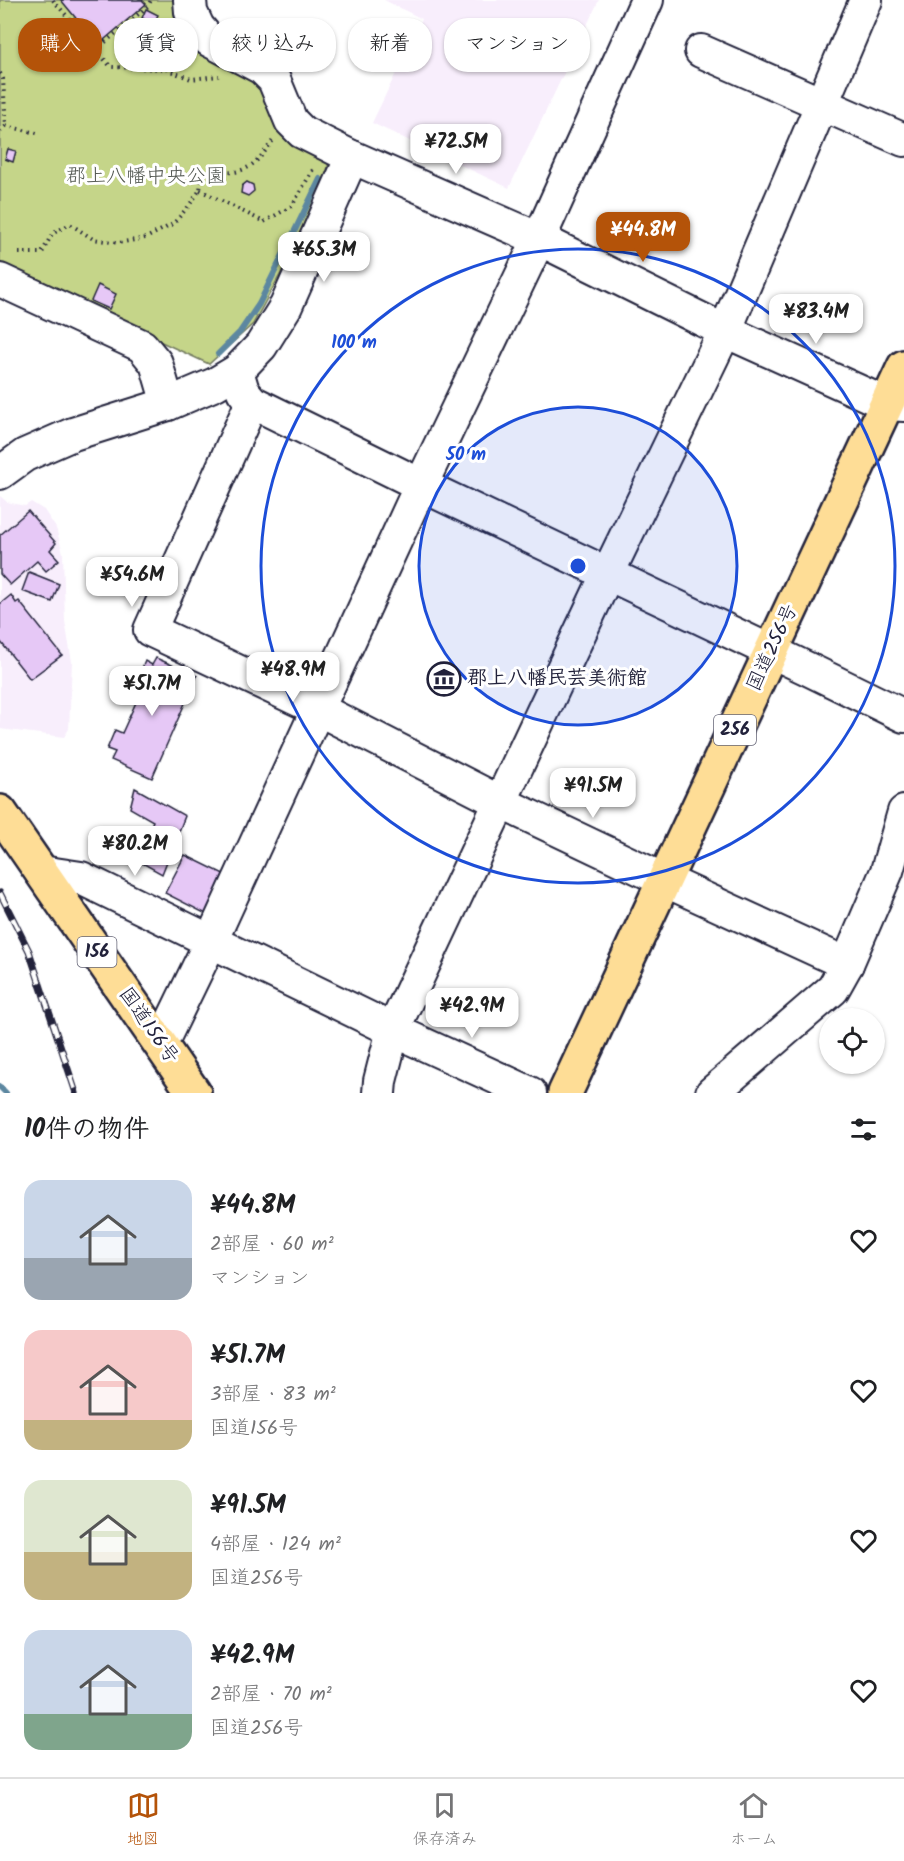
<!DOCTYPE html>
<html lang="ja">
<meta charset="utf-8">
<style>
body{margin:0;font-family:Kalam,"Klee One",sans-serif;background:#f6f6f6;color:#202124;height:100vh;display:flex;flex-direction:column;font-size:22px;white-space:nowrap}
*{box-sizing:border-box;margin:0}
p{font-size:20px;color:#757577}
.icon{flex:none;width:33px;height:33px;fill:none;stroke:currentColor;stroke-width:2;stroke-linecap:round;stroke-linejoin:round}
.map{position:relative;height:1093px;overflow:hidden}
.drawer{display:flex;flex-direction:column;background:#fff;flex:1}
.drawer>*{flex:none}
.guide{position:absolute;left:18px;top:18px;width:600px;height:54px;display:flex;gap:12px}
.controls{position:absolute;left:819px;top:1008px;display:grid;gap:12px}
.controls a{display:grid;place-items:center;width:66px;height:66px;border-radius:50%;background:#fff;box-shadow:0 2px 4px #0004;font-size:30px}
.price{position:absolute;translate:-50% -51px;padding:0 14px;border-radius:12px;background:#fff;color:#222;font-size:20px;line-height:39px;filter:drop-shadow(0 2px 3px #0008)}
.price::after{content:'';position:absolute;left:50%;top:36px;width:18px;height:14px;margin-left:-9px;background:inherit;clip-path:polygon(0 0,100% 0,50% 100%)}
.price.on{background:#b45309;color:#fff}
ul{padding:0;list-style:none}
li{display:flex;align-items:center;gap:18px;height:150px;padding:0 24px}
li span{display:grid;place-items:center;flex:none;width:168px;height:120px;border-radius:18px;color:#555}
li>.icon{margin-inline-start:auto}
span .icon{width:72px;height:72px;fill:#fffc;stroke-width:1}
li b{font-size:26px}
h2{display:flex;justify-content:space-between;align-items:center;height:72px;padding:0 24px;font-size:26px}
.chip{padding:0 21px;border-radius:24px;background:#fff;box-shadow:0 2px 4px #0004;font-size:21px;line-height:54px}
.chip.on{background:#b45309;color:#fff}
.menu{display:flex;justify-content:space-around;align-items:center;height:84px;border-top:2px solid #e0e0e0;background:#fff;font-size:16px;color:#757577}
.menu a{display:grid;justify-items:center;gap:3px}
.menu .on{color:#b45309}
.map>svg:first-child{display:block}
.built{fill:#f8eefc}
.green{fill:#c5d589;stroke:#747c62;stroke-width:1.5}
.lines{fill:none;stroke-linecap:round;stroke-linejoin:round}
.stream{stroke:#5c87a0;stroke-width:6}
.building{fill:#e6c8f6;stroke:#22223b;stroke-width:1.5}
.minor-casing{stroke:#22223b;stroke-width:36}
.highway-casing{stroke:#22223b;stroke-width:38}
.path{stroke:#22223b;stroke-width:4;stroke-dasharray:1.5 4.5;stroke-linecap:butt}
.minor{stroke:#fff;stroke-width:32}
.highway{stroke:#fedd96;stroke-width:33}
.rail-casing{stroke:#22223b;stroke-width:7}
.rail{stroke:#fff;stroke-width:4.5;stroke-dasharray:14;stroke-linecap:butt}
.ring{fill:none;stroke:#1d4ed8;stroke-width:3}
.labels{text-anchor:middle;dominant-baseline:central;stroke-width:6;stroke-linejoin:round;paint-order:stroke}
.shield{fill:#fff;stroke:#646476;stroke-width:1.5}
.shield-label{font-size:18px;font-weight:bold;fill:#22223b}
.park-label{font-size:20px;fill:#535852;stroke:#fff}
.street-label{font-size:20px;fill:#22223b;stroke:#fff}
.poi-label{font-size:20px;font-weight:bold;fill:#22223b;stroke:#fff;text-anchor:start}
.centre{fill:#1d4ed8;stroke:#fff;stroke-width:3}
.ring-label{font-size:18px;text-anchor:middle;font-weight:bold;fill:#1d4ed8;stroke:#fff;stroke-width:6;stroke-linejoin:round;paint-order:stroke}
</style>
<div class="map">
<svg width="904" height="1093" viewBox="0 0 904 1093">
<rect width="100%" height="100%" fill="#fff"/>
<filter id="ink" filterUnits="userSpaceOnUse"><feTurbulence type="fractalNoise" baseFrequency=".0167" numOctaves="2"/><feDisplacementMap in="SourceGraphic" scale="12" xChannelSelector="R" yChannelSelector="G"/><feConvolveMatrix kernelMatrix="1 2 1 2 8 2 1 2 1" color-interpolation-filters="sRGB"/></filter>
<g filter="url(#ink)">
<g class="built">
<polygon points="384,0 599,0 509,188 372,123 422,19"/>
<polygon points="0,496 7,502 25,506 31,502 44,510 56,528 63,553 65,621 72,662 69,729 64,737 0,729"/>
</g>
<polygon class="green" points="0,0 183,0 254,73 330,157 325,180 281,273 253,324 209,364 0,267"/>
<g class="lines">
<g class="stream">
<polyline points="218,354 240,332 259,304 320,179"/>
<polyline points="0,1087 6,1093"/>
</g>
</g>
<g class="building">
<polygon points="61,0 142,0 146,4 98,45"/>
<polygon points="146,9 158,15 153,24 142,18"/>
<polygon points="8,149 16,151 13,162 5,159"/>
<polygon points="247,182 253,185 254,191 248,196 241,193 242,186"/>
<polygon points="98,285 116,294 109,309 91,301"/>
<polygon points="28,511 56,543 50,550 59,560 46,571 37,561 10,585 0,574 0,535"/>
<polygon points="29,572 59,584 52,602 22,591"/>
<polygon points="11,595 16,603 19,601 62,655 30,679 0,641 0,604"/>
<polygon points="156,658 197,676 152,778 111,760 115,752 107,749 115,730 122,733 142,689 135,685 145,661 152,665"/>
<polygon points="135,788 185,816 162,874 135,859 153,821 130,808"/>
<polygon points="185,855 234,879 214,918 165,893"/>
</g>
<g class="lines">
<g class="minor-casing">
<g id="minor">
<polyline points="190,0 191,12 198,27 209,40 262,68 274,80 291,121 302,132 352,157 539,239 725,331 887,404 904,405"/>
<polyline points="701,51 904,140"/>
<polyline points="0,280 142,346 156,363 168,404"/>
<polyline points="237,371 243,391 252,402 421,485 806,668 904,716"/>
<polyline points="252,402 150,630 318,709 500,802 664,880 847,964"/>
<polyline points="0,473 25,455 73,434 168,404 215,384 237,371 261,346 286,306 352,157"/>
<polyline points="41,872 81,878 393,1030 530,1093"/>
<polyline points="161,1044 211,941 421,485 539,239 647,0"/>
<polyline points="379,1093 380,1081 393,1030 607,575 725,331 866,0"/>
<polyline points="712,1093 833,989 847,964 887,871 904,812"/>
</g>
</g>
<g class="highway-casing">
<g id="highway">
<polyline points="0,812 194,1093"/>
<polyline points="565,1093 904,367"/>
</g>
</g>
<g class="path">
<polyline points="53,0 111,67 165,69 191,79 219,76"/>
<polyline points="96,50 148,6 151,0"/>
<polyline points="0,73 3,79 6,126 0,132"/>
<polyline points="6,126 41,134"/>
<polyline points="200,190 264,222 292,206 315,166"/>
<path d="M19 253H42L52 234 70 224 93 239 118 243 146 238 173 224 188 207 200 190 202 175C218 165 219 174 234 172 254 169 263 154 274 139"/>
</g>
<use href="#minor" class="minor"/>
<use href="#highway" class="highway"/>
<g class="rail-casing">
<polyline id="rail" points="0,893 29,951 76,1093"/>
</g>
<use href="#rail" class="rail"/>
</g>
</g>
<circle cx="578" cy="566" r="159" fill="#1d4ed8" fill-opacity=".12"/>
<g class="ring">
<circle cx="578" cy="566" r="159"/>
<circle cx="578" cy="566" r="317"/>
</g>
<defs>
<g id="museum-ring" transform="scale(1.725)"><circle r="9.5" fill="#fff" stroke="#22223b" stroke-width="1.5"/><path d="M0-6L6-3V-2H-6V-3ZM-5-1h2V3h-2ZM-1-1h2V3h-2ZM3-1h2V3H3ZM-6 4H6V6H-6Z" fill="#22223b"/></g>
</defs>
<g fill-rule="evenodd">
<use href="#museum-ring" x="444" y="679"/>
</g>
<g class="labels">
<g class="shield">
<rect x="714" y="715" width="42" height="30" rx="4.5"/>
<rect x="77.5" y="937" width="39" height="30" rx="4.5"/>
</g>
<g class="shield-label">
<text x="735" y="730">256</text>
<text x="97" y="952">156</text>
</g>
<g class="park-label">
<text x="146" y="177">郡上八幡中央公園</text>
</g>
<g class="street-label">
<text transform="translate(773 648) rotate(-65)">国道256号</text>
<text transform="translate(148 1026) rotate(55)">国道156号</text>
</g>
<g class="poi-label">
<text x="467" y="679">郡上八幡民芸美術館</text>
</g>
</g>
<circle cx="578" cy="566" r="9" class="centre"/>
<g class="ring-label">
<text x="354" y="348">100 m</text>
<text x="466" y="460">50 m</text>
</g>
</svg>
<div class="controls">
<a><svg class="icon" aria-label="locate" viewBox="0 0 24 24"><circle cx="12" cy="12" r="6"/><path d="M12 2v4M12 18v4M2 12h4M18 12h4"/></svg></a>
</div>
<b class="price" style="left:456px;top:175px">¥72.5M</b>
<b class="price on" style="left:643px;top:263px">¥44.8M</b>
<b class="price" style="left:324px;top:283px">¥65.3M</b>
<b class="price" style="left:816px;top:345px">¥83.4M</b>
<b class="price" style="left:132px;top:608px">¥54.6M</b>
<b class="price" style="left:293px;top:703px">¥48.9M</b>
<b class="price" style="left:152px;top:717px">¥51.7M</b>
<b class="price" style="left:593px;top:819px">¥91.5M</b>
<b class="price" style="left:135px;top:877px">¥80.2M</b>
<b class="price" style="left:472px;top:1039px">¥42.9M</b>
<div class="guide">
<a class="chip on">購入</a>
<a class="chip">賃貸</a>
<a class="chip">絞り込み</a>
<a class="chip">新着</a>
<a class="chip">マンション</a>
</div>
</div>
<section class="drawer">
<h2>10件の物件<svg class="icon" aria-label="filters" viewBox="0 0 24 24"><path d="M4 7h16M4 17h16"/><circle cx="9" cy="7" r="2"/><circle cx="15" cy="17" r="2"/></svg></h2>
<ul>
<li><span style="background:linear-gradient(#c9d6e8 65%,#9aa5b1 0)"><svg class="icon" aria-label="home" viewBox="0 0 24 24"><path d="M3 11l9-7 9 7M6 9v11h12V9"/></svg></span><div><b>¥44.8M</b><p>2部屋 · 60 m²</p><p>マンション</p></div><svg class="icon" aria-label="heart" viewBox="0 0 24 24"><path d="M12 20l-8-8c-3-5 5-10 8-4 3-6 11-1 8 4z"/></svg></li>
<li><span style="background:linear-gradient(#f6c9c9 75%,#c2b280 0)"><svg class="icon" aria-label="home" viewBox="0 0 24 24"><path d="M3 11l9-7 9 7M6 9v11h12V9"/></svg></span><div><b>¥51.7M</b><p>3部屋 · 83 m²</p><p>国道156号</p></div><svg class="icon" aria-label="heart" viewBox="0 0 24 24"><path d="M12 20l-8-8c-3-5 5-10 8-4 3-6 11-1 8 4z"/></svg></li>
<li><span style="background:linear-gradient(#dfe7d0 60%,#c2b280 0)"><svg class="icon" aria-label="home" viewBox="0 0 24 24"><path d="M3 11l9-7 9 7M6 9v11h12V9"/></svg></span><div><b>¥91.5M</b><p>4部屋 · 124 m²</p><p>国道256号</p></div><svg class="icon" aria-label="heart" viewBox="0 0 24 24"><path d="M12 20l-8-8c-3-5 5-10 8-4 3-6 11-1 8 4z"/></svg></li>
<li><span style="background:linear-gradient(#c9d6e8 70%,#7fa58c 0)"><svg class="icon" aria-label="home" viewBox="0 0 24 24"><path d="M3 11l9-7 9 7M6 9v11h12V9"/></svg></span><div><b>¥42.9M</b><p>2部屋 · 70 m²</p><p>国道256号</p></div><svg class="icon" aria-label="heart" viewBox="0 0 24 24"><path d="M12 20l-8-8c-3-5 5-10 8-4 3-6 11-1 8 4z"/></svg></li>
</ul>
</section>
<nav class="menu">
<a class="on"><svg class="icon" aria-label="map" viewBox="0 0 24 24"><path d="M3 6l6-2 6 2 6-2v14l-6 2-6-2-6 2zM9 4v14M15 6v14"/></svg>地図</a>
<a><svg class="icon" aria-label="saved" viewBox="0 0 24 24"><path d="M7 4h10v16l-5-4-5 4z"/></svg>保存済み</a>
<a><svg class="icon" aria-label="home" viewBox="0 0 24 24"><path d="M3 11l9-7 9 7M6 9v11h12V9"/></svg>ホーム</a>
</nav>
